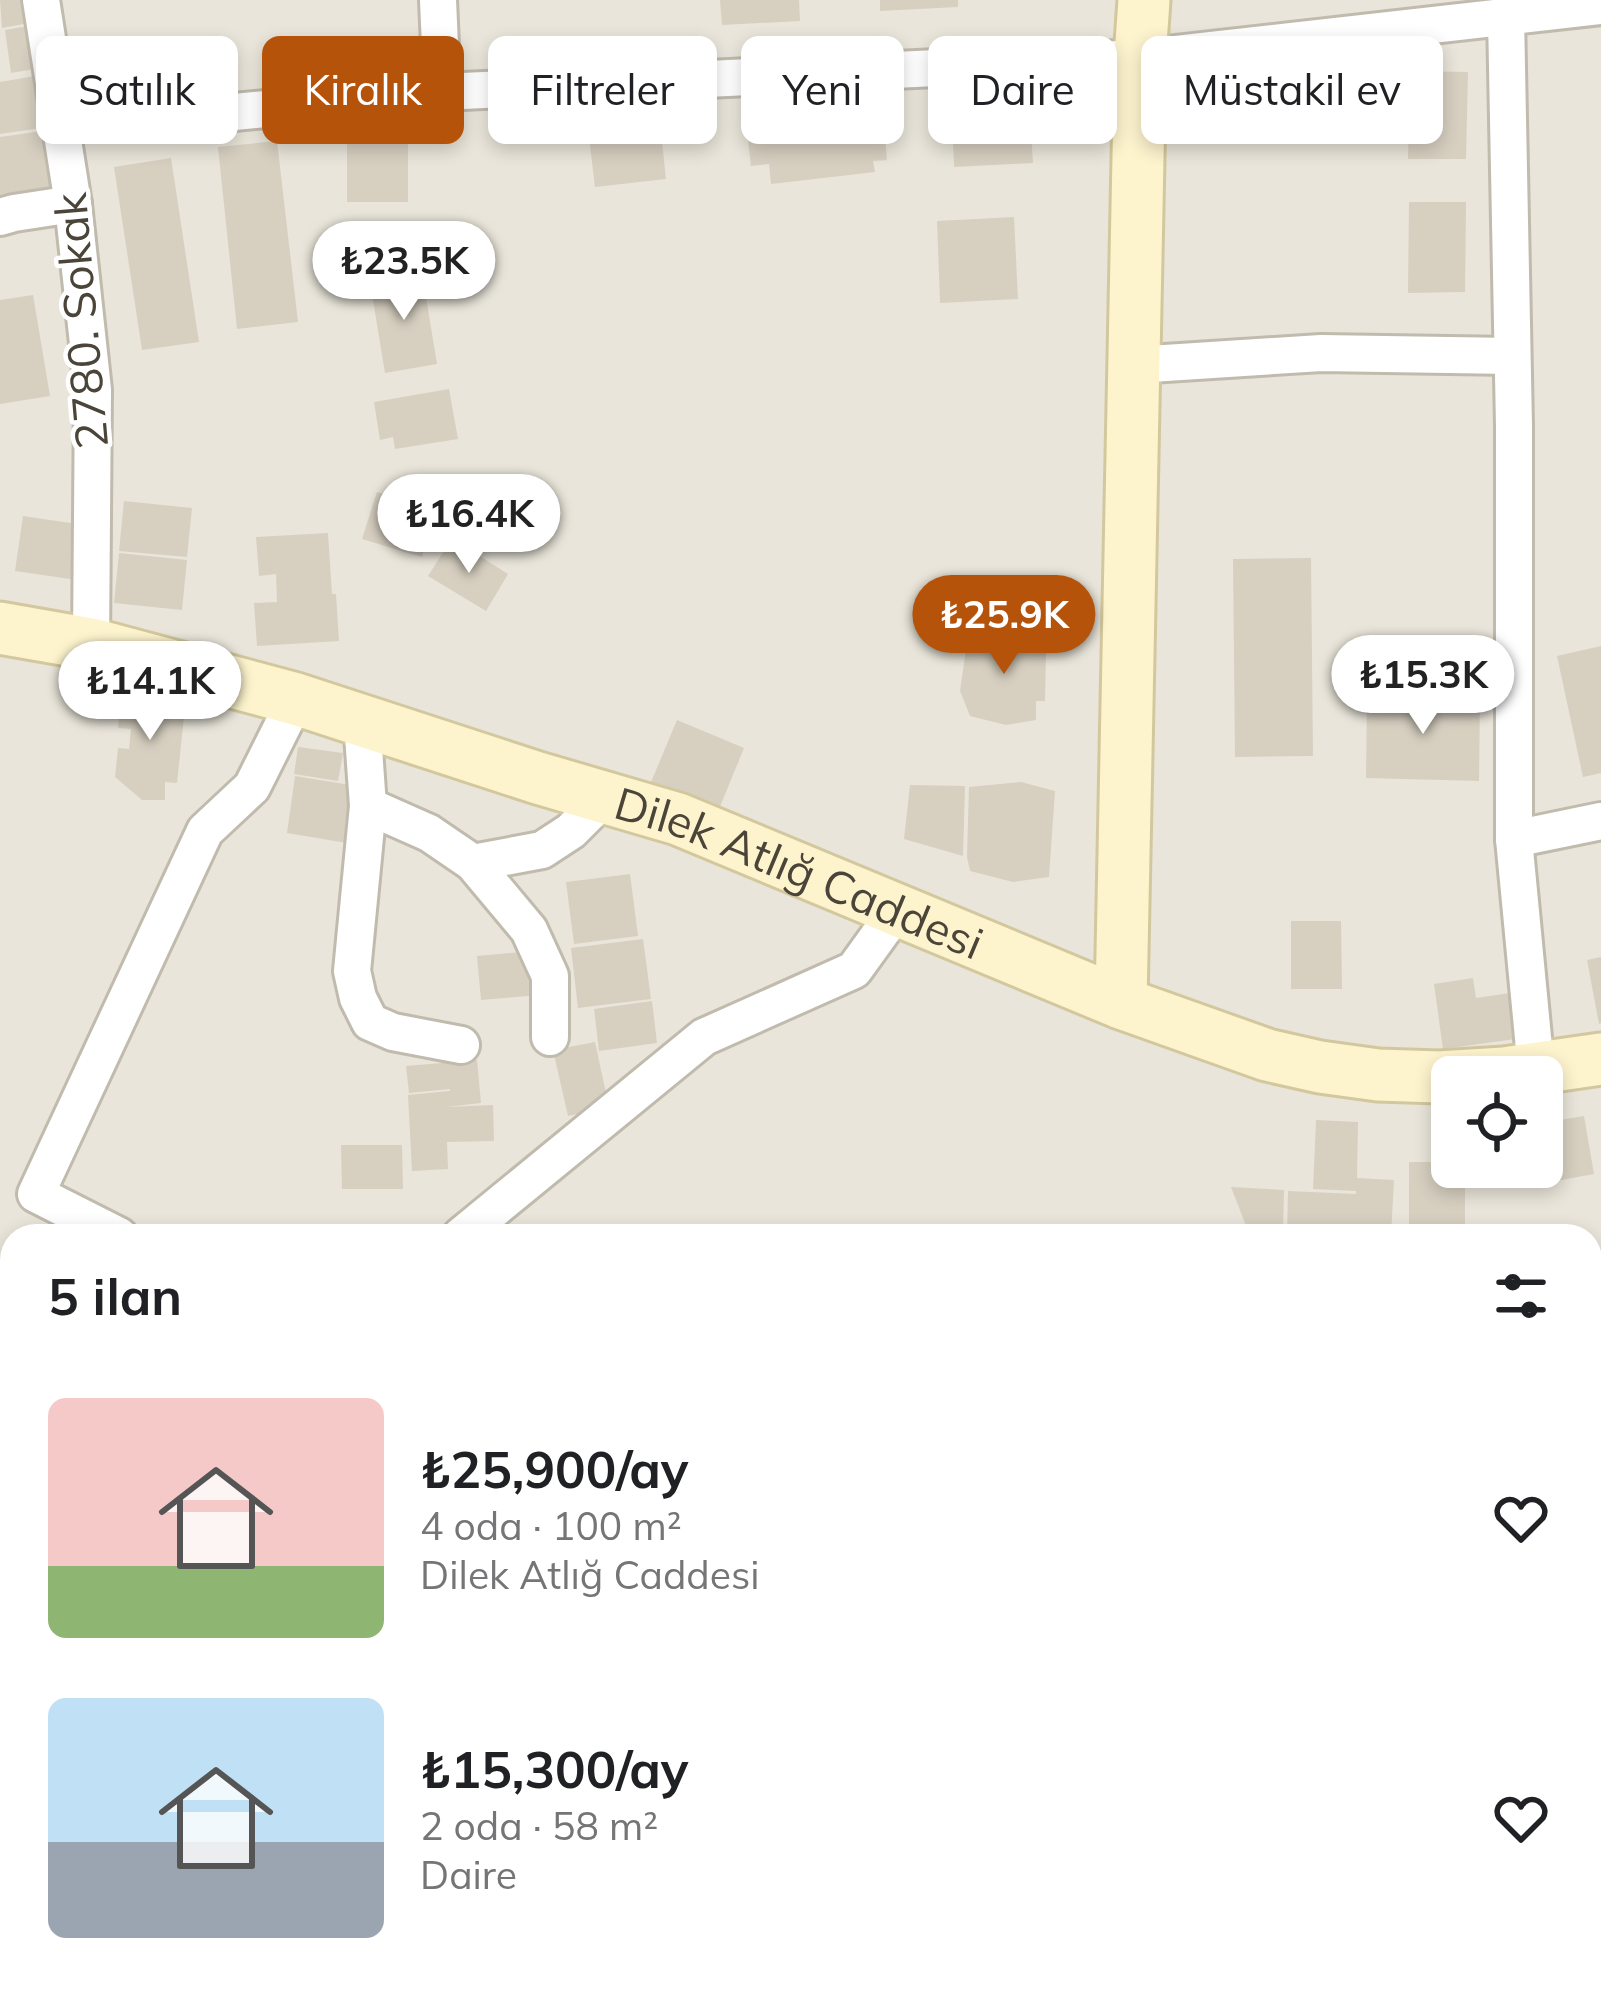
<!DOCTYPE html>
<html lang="tr">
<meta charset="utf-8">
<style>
body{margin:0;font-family:Mulish,sans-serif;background:#f6f6f6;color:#202124;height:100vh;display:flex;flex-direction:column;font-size:45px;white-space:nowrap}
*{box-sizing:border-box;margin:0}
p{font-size:39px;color:#757577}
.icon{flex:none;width:66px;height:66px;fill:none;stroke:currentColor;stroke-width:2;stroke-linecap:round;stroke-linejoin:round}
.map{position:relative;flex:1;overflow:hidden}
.sheet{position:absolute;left:0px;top:1224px;width:1602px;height:768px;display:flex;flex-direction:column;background:#fff;border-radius:36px 36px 0 0;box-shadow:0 6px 18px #0003}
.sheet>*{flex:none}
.top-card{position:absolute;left:36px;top:36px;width:1530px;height:108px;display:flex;gap:24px}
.controls{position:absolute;left:1431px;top:1056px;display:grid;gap:24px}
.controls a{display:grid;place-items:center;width:132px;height:132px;border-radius:18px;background:#fff;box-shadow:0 6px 18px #0003;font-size:60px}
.price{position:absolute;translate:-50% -102px;padding:0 27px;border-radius:42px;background:#fff;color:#222;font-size:39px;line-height:78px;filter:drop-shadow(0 3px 6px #0008)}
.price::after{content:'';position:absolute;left:50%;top:72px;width:36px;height:27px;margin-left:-18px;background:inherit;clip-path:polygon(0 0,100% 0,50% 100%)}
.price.on{background:#b45309;color:#fff}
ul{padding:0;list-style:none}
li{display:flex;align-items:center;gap:36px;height:300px;padding:0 48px}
li span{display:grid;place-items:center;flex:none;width:336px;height:240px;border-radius:18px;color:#555}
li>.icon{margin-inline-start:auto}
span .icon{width:144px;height:144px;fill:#fffc;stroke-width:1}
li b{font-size:51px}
h2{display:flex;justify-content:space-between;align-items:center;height:144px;padding:0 48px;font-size:51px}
.tag{padding:0 42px;border-radius:18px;background:#fff;box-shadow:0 6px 18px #0003;font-size:42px;line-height:108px}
.tag.on{background:#b45309;color:#fff}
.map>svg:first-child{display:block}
.residential{fill:#e9e5da;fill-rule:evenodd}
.building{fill:#d7d0c1}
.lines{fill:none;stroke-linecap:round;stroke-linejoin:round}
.street-casing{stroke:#c1bbae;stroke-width:42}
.secondary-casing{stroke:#d3c89d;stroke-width:57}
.street{stroke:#fff;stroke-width:36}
.secondary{stroke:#fdf4ce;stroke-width:51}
.labels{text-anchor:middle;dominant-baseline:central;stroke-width:9;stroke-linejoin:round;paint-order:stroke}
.street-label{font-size:45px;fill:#4a4439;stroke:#fff}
</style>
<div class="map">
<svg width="1601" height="1992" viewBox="0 0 1601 1992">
<rect width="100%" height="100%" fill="#f5f3ec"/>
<path class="residential" d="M0 0H1601V1792L1590 1795V1236H12V1980H1452L1444 1992H0ZM1452 1077H1542V1167H1452Z"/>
<g class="building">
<polygon points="0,0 20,0 24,24 2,28"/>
<polygon points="720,0 799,0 800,21 722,25"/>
<polygon points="880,0 958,0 958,7 880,11"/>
<polygon points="28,26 34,69 11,73 5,30"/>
<polygon points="1410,71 1468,72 1466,159 1408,159"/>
<polygon points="35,76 42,128 0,134 0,82"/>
<polygon points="1028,81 1033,163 954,167 951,84"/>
<polygon points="850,98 853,126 884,123 887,160 873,161 875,172 771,184 769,164 751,166 747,132 776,129 774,107"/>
<polygon points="658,104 666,179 595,187 586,112"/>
<polygon points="42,131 52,193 0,200 0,137"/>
<polygon points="408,131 408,202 347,202 347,132"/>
<polygon points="277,141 298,322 237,329 218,147"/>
<polygon points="171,158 199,342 142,350 114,167"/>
<polygon points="1409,202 1466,202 1465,292 1408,293"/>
<polygon points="1014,217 1018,299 940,303 937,221"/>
<polygon points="422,273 437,364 385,373 370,282"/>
<polygon points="33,295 50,396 0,404 0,300"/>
<polygon points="449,389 458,439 395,449 393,437 380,440 374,402"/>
<polygon points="377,492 436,509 422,557 362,539"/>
<polygon points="124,501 192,508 187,557 119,551"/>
<polygon points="23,516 84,525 77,580 15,571"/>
<polygon points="328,533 332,594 336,594 339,641 257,646 254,603 277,602 276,574 259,576 256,537"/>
<polygon points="449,543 475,560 478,555 508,574 486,611 428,576"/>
<polygon points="119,553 187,560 182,610 114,603"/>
<polygon points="1311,558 1313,756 1235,757 1233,559"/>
<polygon points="1011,629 1039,636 1039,651 1046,652 1045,701 1036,701 1036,720 1006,725 970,716 960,691 966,649 984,631"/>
<polygon points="1601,646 1601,773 1583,777 1557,656"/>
<polygon points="122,691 186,698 177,783 165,782 165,800 142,800 115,777 118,748 129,749 131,729 118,728"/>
<polygon points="1367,694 1480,696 1479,781 1366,778"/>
<polygon points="677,720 744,748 719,809 651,782"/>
<polygon points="298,747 343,753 338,781 294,774"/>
<polygon points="295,776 356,786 347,843 287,833"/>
<polygon points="1021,782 1055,791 1049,877 1013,882 970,871 967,857 969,787"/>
<polygon points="910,785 965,786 963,856 904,839"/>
<polygon points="630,874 638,936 574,944 566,882"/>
<polygon points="1291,921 1341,921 1342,989 1291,989"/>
<polygon points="643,939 651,999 578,1008 571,948"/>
<polygon points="533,951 538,995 481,1000 477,956"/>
<polygon points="1601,957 1601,1023 1599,1024 1587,960"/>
<polygon points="1473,978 1476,998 1517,992 1523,1038 1443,1049 1434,984"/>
<polygon points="652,1001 657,1043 599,1051 594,1009"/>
<polygon points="595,1042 609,1107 568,1116 553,1050"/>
<polygon points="477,1060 481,1103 446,1107 493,1105 494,1141 447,1142 448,1169 412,1171 408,1095 450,1091 450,1089 409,1093 406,1066"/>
<polygon points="1584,1116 1594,1174 1529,1186 1526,1167 1542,1167 1542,1123"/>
<polygon points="1316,1120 1358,1122 1357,1178 1394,1180 1391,1236 1287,1236 1288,1191 1356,1194 1356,1191 1313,1189"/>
<polygon points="341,1145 402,1145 403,1189 342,1189"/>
<polygon points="1409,1162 1452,1162 1452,1167 1465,1167 1465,1236 1409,1236"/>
<polygon points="1231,1187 1284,1190 1283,1230 1248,1231"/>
<polygon points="1590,1254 1593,1254 1601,1309 1601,1312 1590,1314"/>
<polygon points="1369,1980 1439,1980 1426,1992 1380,1992"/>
</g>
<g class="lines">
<g class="street-casing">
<g id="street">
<polyline points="41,0 73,204 93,390 91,644"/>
<polyline points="438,0 442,92"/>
<polyline points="1506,16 1514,426 1514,839 1536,1069"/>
<polyline points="60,124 214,114 442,92 1140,58 1601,6"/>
<polyline points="0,217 14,213 73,204"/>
<polyline points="1134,365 1321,353 1512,356"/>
<polyline points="362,721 368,806 352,971 358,998 370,1022 393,1032 461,1045"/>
<polyline points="368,806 429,833 473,863 529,930 550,976 550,1037"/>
<polyline points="1514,839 1601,821"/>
<polyline points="473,863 542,850 571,831 605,797"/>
<polyline points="119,1236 36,1194 205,831 252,787 296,699"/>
<polyline points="461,1236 704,1037 854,970 898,909"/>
<polyline points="1590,1581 1601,1571"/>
<polyline points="0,1670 12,1671"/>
<polyline points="1293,1980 1304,1992"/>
<polyline points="23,1992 25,1980"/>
</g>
</g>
<g class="secondary-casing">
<g id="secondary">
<path id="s1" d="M0 628 91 644 296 699 538 778 678 819 1121 1003 1267 1055 1320 1067 1378 1075 1439 1077 1504 1073 1601 1059"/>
<polyline points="1121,1003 1140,58 1144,0"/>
</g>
</g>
<use href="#street" class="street"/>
<use href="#secondary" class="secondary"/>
</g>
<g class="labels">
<g class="street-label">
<text transform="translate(80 321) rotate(-95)">2780. Sokak</text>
<text stroke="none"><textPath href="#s1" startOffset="837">Dilek Atlığ Caddesi</textPath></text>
</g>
</g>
</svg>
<div class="controls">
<a><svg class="icon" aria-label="locate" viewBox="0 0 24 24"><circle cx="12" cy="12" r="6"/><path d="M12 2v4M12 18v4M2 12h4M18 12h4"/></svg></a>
</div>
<b class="price" style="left:404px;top:323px">₺23.5K</b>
<b class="price" style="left:469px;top:576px">₺16.4K</b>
<b class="price on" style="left:1004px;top:677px">₺25.9K</b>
<b class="price" style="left:1423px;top:737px">₺15.3K</b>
<b class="price" style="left:150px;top:743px">₺14.1K</b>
<div class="top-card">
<a class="tag">Satılık</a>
<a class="tag on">Kiralık</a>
<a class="tag">Filtreler</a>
<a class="tag">Yeni</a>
<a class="tag">Daire</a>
<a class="tag">Müstakil ev</a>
</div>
<section class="sheet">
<h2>5 ilan<svg class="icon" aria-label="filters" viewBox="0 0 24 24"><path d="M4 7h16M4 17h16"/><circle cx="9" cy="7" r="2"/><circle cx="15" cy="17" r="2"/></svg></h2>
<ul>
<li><span style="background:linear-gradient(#f6c9c9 70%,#8fb573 0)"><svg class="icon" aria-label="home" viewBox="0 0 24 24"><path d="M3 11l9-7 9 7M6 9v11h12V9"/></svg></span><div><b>₺25,900/ay</b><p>4 oda · 100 m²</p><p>Dilek Atlığ Caddesi</p></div><svg class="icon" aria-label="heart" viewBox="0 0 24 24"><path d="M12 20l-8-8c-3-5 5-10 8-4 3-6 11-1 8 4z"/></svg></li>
<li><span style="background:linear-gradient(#bfe0f5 60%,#9aa5b1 0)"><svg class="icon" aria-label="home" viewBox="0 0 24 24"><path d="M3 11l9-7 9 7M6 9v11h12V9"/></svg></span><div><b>₺15,300/ay</b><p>2 oda · 58 m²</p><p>Daire</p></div><svg class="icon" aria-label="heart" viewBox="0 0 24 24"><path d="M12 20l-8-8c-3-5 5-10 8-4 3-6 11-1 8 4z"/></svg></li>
</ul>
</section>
</div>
